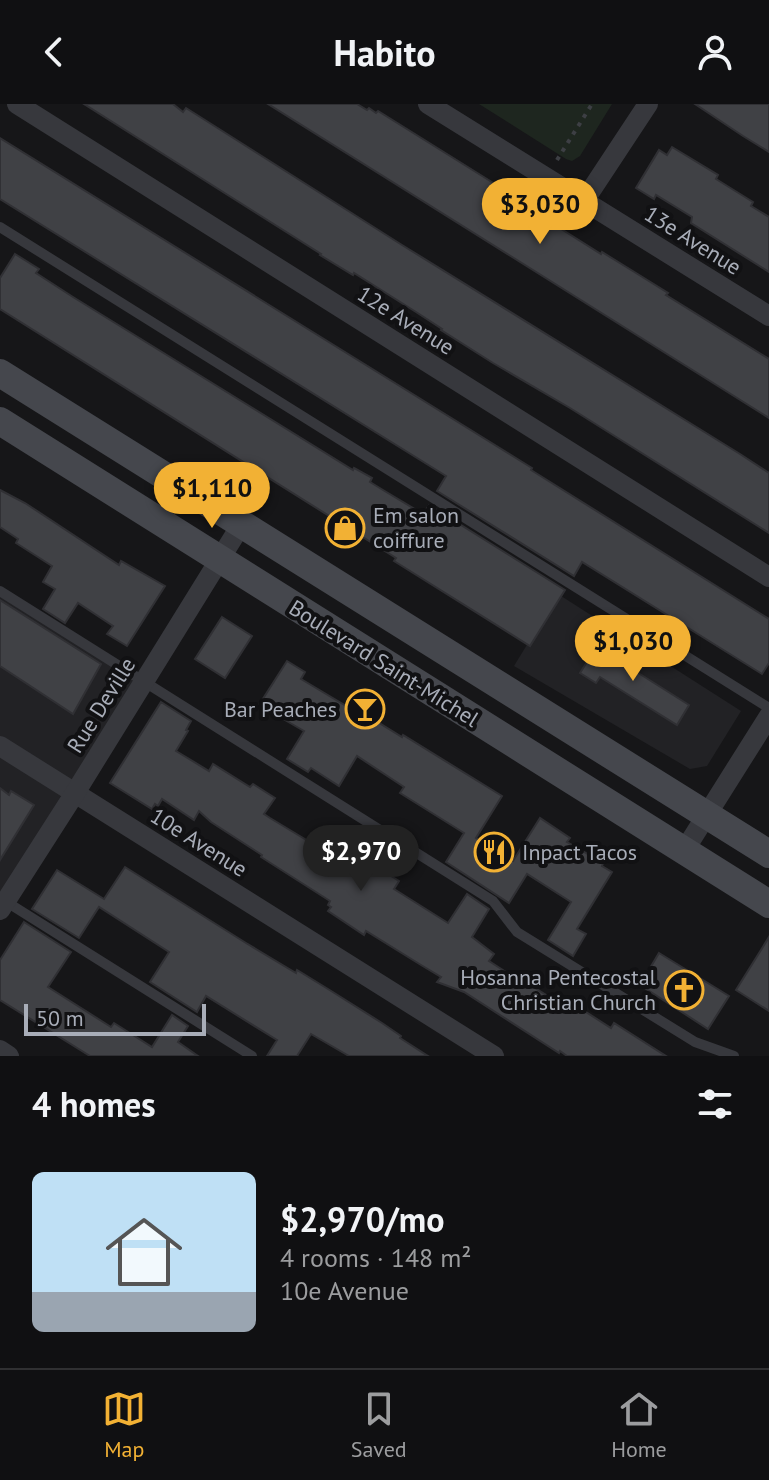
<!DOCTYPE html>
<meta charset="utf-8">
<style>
body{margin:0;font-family:"PT Sans",sans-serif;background:#1e1e20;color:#f1f3f6;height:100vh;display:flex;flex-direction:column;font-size:30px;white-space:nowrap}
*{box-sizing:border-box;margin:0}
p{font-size:26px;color:#9c9d9f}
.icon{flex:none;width:44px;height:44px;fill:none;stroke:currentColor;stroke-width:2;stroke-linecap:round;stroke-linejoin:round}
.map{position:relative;height:952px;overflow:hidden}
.panel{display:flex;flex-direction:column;background:#101012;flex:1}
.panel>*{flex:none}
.scale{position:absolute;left:24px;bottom:20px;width:182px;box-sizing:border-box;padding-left:8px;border:4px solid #a8adb8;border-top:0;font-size:22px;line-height:28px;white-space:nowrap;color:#a8adb8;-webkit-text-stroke:6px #111113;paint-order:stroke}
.price{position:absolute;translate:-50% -68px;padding:0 18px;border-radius:28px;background:#f2b134;color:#111;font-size:26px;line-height:52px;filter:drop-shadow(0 2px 4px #0008)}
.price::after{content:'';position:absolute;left:50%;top:48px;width:24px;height:18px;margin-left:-12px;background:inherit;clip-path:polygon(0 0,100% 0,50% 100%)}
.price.selected{background:#222;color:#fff}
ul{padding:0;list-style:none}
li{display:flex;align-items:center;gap:24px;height:200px;padding:0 32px}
li span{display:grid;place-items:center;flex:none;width:224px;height:160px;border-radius:12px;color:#555}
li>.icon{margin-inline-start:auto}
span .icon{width:96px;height:96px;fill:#fffc;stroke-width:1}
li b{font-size:34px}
h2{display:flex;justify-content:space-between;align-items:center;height:96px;padding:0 32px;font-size:34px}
header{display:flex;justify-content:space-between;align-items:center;height:104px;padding:0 32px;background:#101012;font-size:36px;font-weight:600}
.tab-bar{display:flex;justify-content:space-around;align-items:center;height:112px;border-top:2px solid #303032;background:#101012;font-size:22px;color:#9c9d9f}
.tab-bar a{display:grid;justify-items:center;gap:4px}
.tab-bar .selected{color:#f2b134}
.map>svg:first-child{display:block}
.built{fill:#222225}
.green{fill:#1e261f}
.building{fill:#404145;stroke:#303034;stroke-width:2}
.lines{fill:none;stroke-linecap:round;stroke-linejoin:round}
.path{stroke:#3d3f44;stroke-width:4;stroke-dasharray:4 6;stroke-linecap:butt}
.lane{stroke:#37383d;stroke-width:10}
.street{stroke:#37383d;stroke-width:20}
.secondary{stroke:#45474d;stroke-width:28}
.labels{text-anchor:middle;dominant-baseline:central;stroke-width:8;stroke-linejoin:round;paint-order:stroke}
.street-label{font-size:22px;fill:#a8adb8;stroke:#111113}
.poi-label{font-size:22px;fill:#a8adb8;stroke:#111113;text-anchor:start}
</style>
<header><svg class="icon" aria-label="back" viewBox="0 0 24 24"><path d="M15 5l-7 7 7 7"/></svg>Habito<svg class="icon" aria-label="person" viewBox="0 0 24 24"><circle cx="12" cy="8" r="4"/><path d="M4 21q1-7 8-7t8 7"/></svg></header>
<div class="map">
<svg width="769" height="952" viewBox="0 0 769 952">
<rect width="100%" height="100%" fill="#161618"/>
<g class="built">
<polygon points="0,488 144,577 0,789"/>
<polygon points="558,490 741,607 707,662 690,665 514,562"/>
</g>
<polygon class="green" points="479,0 612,0 580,52 572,57 566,55"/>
<g class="building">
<polygon points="84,0 173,0 183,8 186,4 402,141 740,350 769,369 769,429 570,304 493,259 441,226 442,225 416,208 354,169 353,171 320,151 321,150"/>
<polygon points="268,0 357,0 367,6 369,4 376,9 378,7 495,80 514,92 513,94 520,99 601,150 602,148 636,169 668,189 666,191 769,255 769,314"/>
<polygon points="695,0 769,0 769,48 743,32"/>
<polygon points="0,34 532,364 531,366 769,515 769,559 762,570 582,458 574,472 437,387 446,372 0,95"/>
<polygon points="672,43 718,71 716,75 753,98 751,102 769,113 769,168 691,119 692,113 656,91 654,95 636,84 659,46 667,51"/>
<polygon points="15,150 39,165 36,169 73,193 353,366 354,364 372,374 370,378 383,386 423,410 429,401 565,486 530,542 394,457 396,454 0,205 0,174"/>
<polygon points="0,386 25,399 119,461 121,457 165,482 127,542 107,530 113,522 78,499 65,519 43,505 55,485 43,478 52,462 16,439 18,435 0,423"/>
<polygon points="0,496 101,560 73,610 0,562"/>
<polygon points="222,513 252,532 225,574 195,555"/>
<polygon points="601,536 617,546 613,553 689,601 677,621 600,573 596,579 580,569"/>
<polygon points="287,557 305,568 301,575 353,606 355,604 402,633 403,631 502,692 476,734 513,757 540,714 570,734 567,738 603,759 602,762 612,768 577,825 586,830 573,852 548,836 571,798 527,770 509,799 446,758 464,729 400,689 404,683 357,652 339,682 311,664 308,668 287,655 304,627 259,601"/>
<polygon points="161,598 191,617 186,626 188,627 176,647 209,667 213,660 250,683 253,680 275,694 264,710 270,714 323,746 328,739 337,744 339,741 364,758 366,756 399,777 394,785 448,819 467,790 489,805 472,833 494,850 489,857 526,881 527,879 559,899 564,894 611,924 614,919 666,952 567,952 560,947 559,949 464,888 437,878 441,873 421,861 366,827 364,831 328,807 331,803 328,801 330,797 261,753 262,751 211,718 199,707 194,716 162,695 158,702 155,700 152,705 110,679"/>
<polygon points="0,684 9,691 11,687 34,701 0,756"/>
<polygon points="125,763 246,839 296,869 297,866 328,885 382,919 401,932 400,934 428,952 349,952 311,930 297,952 267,952 277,936 206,892 197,908 150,878 169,848 99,803 79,834 32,805 57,766 104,795"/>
<polygon points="24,818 71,848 48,883 111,923 114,919 152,943 172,911 188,922 178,938 198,952 90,952 0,896 0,856"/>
<polygon points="769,833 769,907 736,886"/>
<polygon points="659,849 729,892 708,925 640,881"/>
</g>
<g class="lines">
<polyline class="path" points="557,56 592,0"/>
<g class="lane">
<polyline points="0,123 769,604"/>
<polyline points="0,487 493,797 517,828 695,938 734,952"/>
<polyline points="5,797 252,952"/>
</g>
<g class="street">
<polyline points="17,0 769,473"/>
<polyline points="428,0 769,212"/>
<polyline points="584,97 648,0"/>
<polyline points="0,642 494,952"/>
<polyline points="684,747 769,612"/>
<polyline points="0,806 75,689 241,421"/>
<polyline points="0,946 9,952"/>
</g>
<g class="secondary">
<polyline points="0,269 769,750"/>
<polyline points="0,317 769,800"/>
</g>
</g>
<defs>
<g id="shop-ring" transform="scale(2)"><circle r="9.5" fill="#111113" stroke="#f2b134" stroke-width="1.5"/><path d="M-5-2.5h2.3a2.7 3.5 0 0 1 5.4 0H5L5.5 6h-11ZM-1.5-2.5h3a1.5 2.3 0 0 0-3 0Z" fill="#f2b134"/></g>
<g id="bar-ring" transform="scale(2)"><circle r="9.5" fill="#111113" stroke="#f2b134" stroke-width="1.5"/><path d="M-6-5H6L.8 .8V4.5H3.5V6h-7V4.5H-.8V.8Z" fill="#f2b134"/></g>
<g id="restaurant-ring" transform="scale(2)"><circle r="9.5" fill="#111113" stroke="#f2b134" stroke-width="1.5"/><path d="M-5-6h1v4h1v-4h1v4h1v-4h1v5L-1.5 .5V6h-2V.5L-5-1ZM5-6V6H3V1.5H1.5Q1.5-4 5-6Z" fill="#f2b134"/></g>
<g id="church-ring" transform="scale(2)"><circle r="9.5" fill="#111113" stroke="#f2b134" stroke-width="1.5"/><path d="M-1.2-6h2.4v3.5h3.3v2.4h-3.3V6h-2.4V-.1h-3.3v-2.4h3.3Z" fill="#f2b134"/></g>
</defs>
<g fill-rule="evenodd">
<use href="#shop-ring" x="345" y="424"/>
<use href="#bar-ring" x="365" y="605"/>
<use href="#restaurant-ring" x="494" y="748"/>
<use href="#church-ring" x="684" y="886"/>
</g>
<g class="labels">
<g class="street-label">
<text transform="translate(693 136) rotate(32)">13e Avenue</text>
<text transform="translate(406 216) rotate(32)">12e Avenue</text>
<text transform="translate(384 559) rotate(32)">Boulevard Saint-Michel</text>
<text transform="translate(101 601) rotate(-58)">Rue Deville</text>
<text transform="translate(199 738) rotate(32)">10e Avenue</text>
</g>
<g class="poi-label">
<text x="373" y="411">Em salon<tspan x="373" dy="25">coiffure</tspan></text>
<text x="337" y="605" text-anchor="end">Bar Peaches</text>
<text x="522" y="748">Inpact Tacos</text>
<text x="656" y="873" text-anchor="end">Hosanna Pentecostal<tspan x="656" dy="25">Christian Church</tspan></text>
</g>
</g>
</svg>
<div class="scale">50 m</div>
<b class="price" style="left:540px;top:142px">$3,030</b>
<b class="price" style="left:212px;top:426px">$1,110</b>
<b class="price" style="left:633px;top:579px">$1,030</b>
<b class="price selected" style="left:361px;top:789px">$2,970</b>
</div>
<section class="panel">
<h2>4 homes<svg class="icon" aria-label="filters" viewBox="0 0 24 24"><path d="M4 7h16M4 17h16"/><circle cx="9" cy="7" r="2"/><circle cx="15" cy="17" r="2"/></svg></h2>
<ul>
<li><span style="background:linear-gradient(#bfe0f5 75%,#9aa5b1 0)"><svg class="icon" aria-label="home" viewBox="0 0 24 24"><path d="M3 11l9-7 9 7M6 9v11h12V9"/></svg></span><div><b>$2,970/mo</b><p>4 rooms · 148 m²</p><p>10e Avenue</p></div></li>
</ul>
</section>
<nav class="tab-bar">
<a class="selected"><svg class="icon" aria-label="map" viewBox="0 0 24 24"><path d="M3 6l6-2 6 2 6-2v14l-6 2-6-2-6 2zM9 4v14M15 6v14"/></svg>Map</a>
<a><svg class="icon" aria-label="saved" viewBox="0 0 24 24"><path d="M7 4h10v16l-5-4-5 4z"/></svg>Saved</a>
<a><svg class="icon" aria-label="home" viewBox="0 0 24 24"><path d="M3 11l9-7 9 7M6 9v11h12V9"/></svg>Home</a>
</nav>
